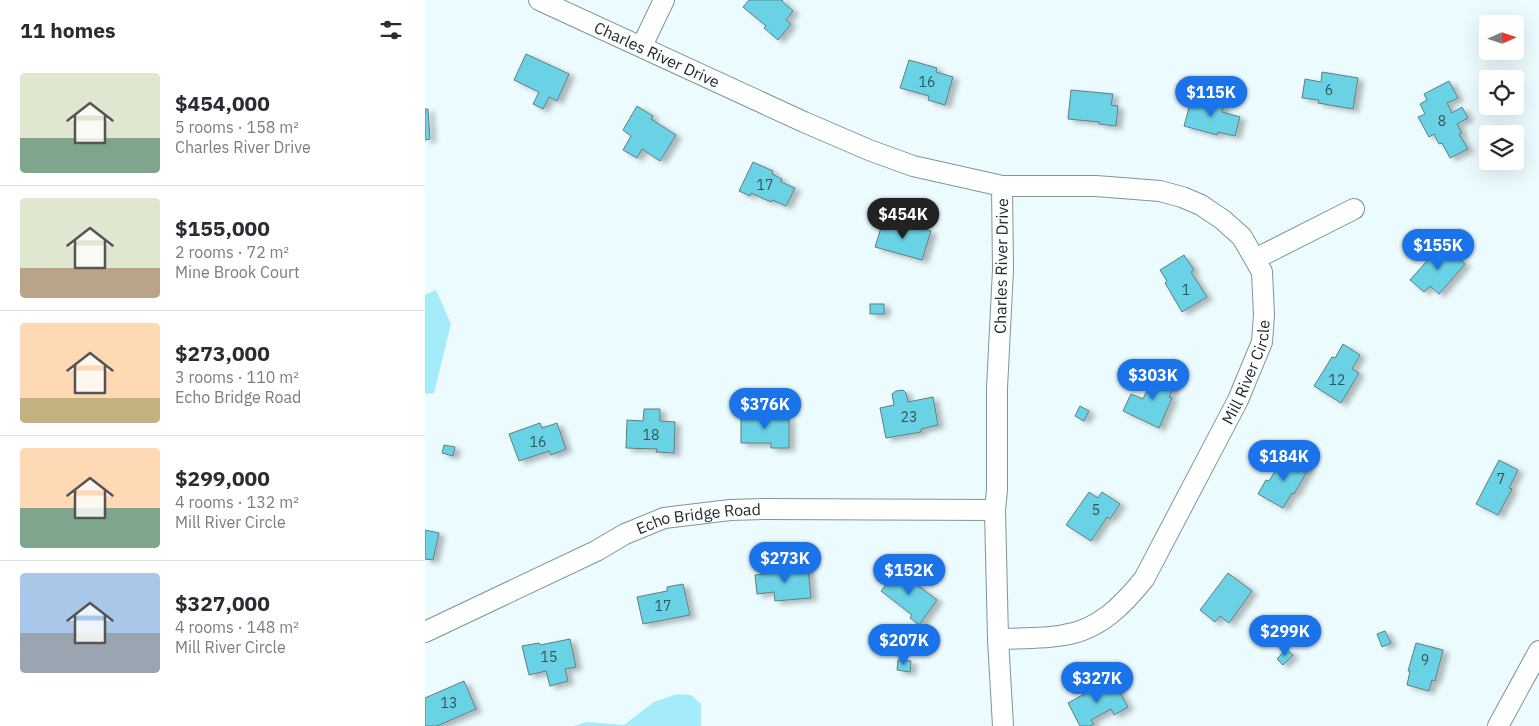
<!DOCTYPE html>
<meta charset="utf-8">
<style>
body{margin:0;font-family:"IBM Plex Sans",sans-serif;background:#f2f2f3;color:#2b2b33;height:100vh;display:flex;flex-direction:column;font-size:19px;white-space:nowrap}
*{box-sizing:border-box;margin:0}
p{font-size:16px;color:#7c7c81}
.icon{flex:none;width:28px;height:28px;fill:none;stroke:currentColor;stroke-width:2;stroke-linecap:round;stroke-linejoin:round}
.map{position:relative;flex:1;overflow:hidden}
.panel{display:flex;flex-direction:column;background:#fff;width:425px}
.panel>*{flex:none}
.needle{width:32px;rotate:87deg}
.tools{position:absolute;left:1054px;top:15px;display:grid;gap:10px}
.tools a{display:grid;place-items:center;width:45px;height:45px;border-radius:5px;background:#fff;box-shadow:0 5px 20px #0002;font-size:25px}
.price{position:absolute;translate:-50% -42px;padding:0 11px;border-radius:18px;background:#1a73e8;color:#fff;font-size:16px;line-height:32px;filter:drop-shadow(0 1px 2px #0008)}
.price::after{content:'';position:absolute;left:50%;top:30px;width:15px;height:11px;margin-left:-8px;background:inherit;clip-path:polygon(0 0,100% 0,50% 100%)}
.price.selected{background:#222;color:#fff}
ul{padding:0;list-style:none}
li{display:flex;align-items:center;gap:15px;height:125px;padding:0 20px}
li+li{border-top:1px solid #e1e1e2}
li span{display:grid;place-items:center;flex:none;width:140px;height:100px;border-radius:5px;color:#555}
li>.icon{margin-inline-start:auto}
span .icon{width:60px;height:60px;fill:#fffc;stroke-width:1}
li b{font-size:21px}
h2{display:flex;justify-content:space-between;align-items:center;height:60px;padding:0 20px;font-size:21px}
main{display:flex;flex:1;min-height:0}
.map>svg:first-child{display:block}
.green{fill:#a4ecf9}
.building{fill:#69d3e5;stroke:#647c81;filter:url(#shadow)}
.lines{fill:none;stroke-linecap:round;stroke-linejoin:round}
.street-casing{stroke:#7d969b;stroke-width:22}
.street{stroke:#fff;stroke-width:20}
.labels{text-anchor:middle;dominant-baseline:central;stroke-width:4.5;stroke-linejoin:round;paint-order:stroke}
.number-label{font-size:14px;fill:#33555b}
.street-label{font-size:16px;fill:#212b2d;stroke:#fff}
</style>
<main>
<section class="panel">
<h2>11 homes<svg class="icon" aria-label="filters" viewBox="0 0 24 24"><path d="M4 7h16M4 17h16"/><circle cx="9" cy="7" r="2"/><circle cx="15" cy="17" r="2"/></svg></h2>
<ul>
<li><span style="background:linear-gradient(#dfe7d0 65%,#7fa58c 0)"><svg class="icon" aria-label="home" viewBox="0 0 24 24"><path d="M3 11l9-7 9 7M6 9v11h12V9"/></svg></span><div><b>$454,000</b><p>5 rooms · 158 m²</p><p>Charles River Drive</p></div></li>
<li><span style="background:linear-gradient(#dfe7d0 70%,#b9a48a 0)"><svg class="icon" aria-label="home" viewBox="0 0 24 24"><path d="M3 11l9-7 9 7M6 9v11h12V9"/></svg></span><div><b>$155,000</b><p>2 rooms · 72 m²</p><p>Mine Brook Court</p></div></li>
<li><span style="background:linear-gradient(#ffd9b3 75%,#c2b280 0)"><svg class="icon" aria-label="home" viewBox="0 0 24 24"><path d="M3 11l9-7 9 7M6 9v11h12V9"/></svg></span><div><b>$273,000</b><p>3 rooms · 110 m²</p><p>Echo Bridge Road</p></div></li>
<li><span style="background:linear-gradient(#ffd9b3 60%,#7fa58c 0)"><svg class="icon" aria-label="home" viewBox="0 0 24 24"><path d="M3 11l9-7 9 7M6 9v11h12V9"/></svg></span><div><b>$299,000</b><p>4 rooms · 132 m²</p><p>Mill River Circle</p></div></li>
<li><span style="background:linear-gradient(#a9c7e8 60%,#9aa5b1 0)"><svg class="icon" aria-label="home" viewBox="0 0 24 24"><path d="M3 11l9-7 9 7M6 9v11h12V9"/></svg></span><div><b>$327,000</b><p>4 rooms · 148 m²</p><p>Mill River Circle</p></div></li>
</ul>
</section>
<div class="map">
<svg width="1114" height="726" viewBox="0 0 1114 726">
<defs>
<filter id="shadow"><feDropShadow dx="5.5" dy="3" stdDeviation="2.5" flood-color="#0004"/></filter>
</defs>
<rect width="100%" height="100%" fill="#ebfbfe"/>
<g class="green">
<polygon points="11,290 26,324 9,393 0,394 0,295"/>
<polygon points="252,694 266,695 276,704 276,726 149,726 162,722 199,725 229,702"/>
</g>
<g class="building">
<polygon points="324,0 358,0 357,1 368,11 361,20 366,24 353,40 339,28 341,26 318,7"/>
<polygon points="101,54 144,74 132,101 124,97 118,109 108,104 114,92 89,80"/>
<polygon points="484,60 512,68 511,72 528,77 520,105 503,100 504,96 475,88"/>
<polygon points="897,72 933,78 928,109 893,103 894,100 877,98 880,79 896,82"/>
<polygon points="1024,81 1033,98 1022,103 1027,113 1037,107 1043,118 1032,124 1037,133 1034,134 1043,149 1025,158 1017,143 1014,144 1009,134 1004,137 993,117 1000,114 995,104 1002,100 999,94"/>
<polygon points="646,90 688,94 686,105 693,106 691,126 674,124 674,122 643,119"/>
<polygon points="767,97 799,106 797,112 815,117 810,136 793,132 792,135 759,126"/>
<polygon points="212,106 228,116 226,119 251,135 235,161 217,149 212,158 198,150 206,136 198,130"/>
<polygon points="0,109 3,109 5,139 0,140"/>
<polygon points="328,162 348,171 347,174 357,179 356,182 370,188 361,206 347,200 346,202 326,193 325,196 314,191"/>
<polygon points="458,221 487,229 488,226 506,231 497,260 450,247"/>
<polygon points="1017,244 1040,264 1014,294 1005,286 999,292 985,280"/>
<polygon points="759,255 769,270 766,272 782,297 757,312 740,283 742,281 735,270"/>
<rect x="445" y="304" width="14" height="10"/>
<polygon points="918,344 935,355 927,369 934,373 916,403 889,386 907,357 910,358"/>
<polygon points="733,372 752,380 744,397 747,398 734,428 698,411 706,394 718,399 724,386 726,387"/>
<polygon points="478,390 481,393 483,402 508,397 513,425 496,429 496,432 461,438 455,408 469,405 467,394 471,391"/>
<polygon points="655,406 664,411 659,421 650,416"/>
<polygon points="219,409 235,409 235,421 250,422 249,453 231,452 232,449 201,448 202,420 218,421"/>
<polygon points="316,414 349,414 349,419 364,419 364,448 346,448 346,443 316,443"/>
<polygon points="115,423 117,428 132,423 141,449 126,455 124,451 94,461 84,434"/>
<polygon points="19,445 30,447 28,456 17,453"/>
<polygon points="860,455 884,468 869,494 867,493 858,508 833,494 841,480 844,481"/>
<polygon points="1074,460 1093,470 1084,488 1087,489 1073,515 1051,504"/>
<polygon points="664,492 673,498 677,492 695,504 685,519 682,517 666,541 641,525"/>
<polygon points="0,530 14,533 8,560 0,559"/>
<polygon points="383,567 386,598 350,601 349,592 332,594 330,575 348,573 347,571"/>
<polygon points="475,568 489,579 487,581 512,600 494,625 485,618 487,615 456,591"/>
<polygon points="803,573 827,591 804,623 795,616 790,622 775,610"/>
<polygon points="258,584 265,615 218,624 212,597 242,591 242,587"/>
<polygon points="960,631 966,643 957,647 952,634"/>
<polygon points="145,639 151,667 140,669 143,681 125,686 121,671 104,675 97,646 114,643 115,645"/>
<polygon points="991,643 1018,650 1010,681 1007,680 1004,691 982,685 985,671 983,671"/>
<polygon points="861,649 868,655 858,665 852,659"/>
<polygon points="473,660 486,661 485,672 472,670"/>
<polygon points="39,681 51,709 12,726 0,726 0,698"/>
<polygon points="689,682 703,707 689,715 686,709 666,720 669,724 665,726 655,726 643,703 672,687 674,691"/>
</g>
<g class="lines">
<g class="street-casing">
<g id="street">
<path id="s1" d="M114 0 379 122 444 150 488 166 577 186 578 270 572 388V490L570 510 573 639 578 726"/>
<polyline points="217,46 239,0"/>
<polyline points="830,259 929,209"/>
<path id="s2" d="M0 632 171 551 200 534 239 518 305 510 339 509 570 510"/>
<path id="s3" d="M573 639C595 638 618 639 639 635 674 630 698 605 719 579L813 400 837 342 839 315 837 272 817 237 798 220 776 205 757 197 735 191 671 186H577"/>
<polyline points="1073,726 1114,651"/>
</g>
</g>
<use href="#street" class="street"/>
</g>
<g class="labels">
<g class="number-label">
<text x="502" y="82">16</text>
<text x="904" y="90">6</text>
<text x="1017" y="121">8</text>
<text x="340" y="185">17</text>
<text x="761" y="290">1</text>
<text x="912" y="380">12</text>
<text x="484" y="417">23</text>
<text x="226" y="435">18</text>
<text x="113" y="442">16</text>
<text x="1076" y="479">7</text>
<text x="671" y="510">5</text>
<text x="238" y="606">17</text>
<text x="124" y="657">15</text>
<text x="1000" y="660">9</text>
<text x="24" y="703">13</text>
</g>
<g class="street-label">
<text stroke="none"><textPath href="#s1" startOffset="130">Charles River Drive</textPath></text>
<text transform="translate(576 266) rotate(-89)">Charles River Drive</text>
<text stroke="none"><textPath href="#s3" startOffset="398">Mill River Circle</textPath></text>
<text stroke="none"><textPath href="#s2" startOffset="299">Echo Bridge Road</textPath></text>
</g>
</g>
</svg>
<div class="tools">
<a><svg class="needle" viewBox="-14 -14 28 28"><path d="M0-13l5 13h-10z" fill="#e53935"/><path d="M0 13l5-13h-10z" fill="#7c7c81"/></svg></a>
<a><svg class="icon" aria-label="locate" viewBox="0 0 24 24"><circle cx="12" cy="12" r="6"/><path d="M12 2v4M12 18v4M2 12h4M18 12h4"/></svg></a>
<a><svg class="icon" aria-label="layers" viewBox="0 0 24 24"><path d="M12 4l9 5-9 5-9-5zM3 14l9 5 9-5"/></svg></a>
</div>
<b class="price" style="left:786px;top:118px">$115K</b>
<b class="price selected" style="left:478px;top:240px">$454K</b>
<b class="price" style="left:1013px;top:271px">$155K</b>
<b class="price" style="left:728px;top:401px">$303K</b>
<b class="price" style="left:340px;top:430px">$376K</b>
<b class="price" style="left:859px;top:482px">$184K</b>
<b class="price" style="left:360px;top:584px">$273K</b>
<b class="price" style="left:484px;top:596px">$152K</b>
<b class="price" style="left:860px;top:657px">$299K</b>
<b class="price" style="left:479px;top:666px">$207K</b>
<b class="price" style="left:672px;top:704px">$327K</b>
</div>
</main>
